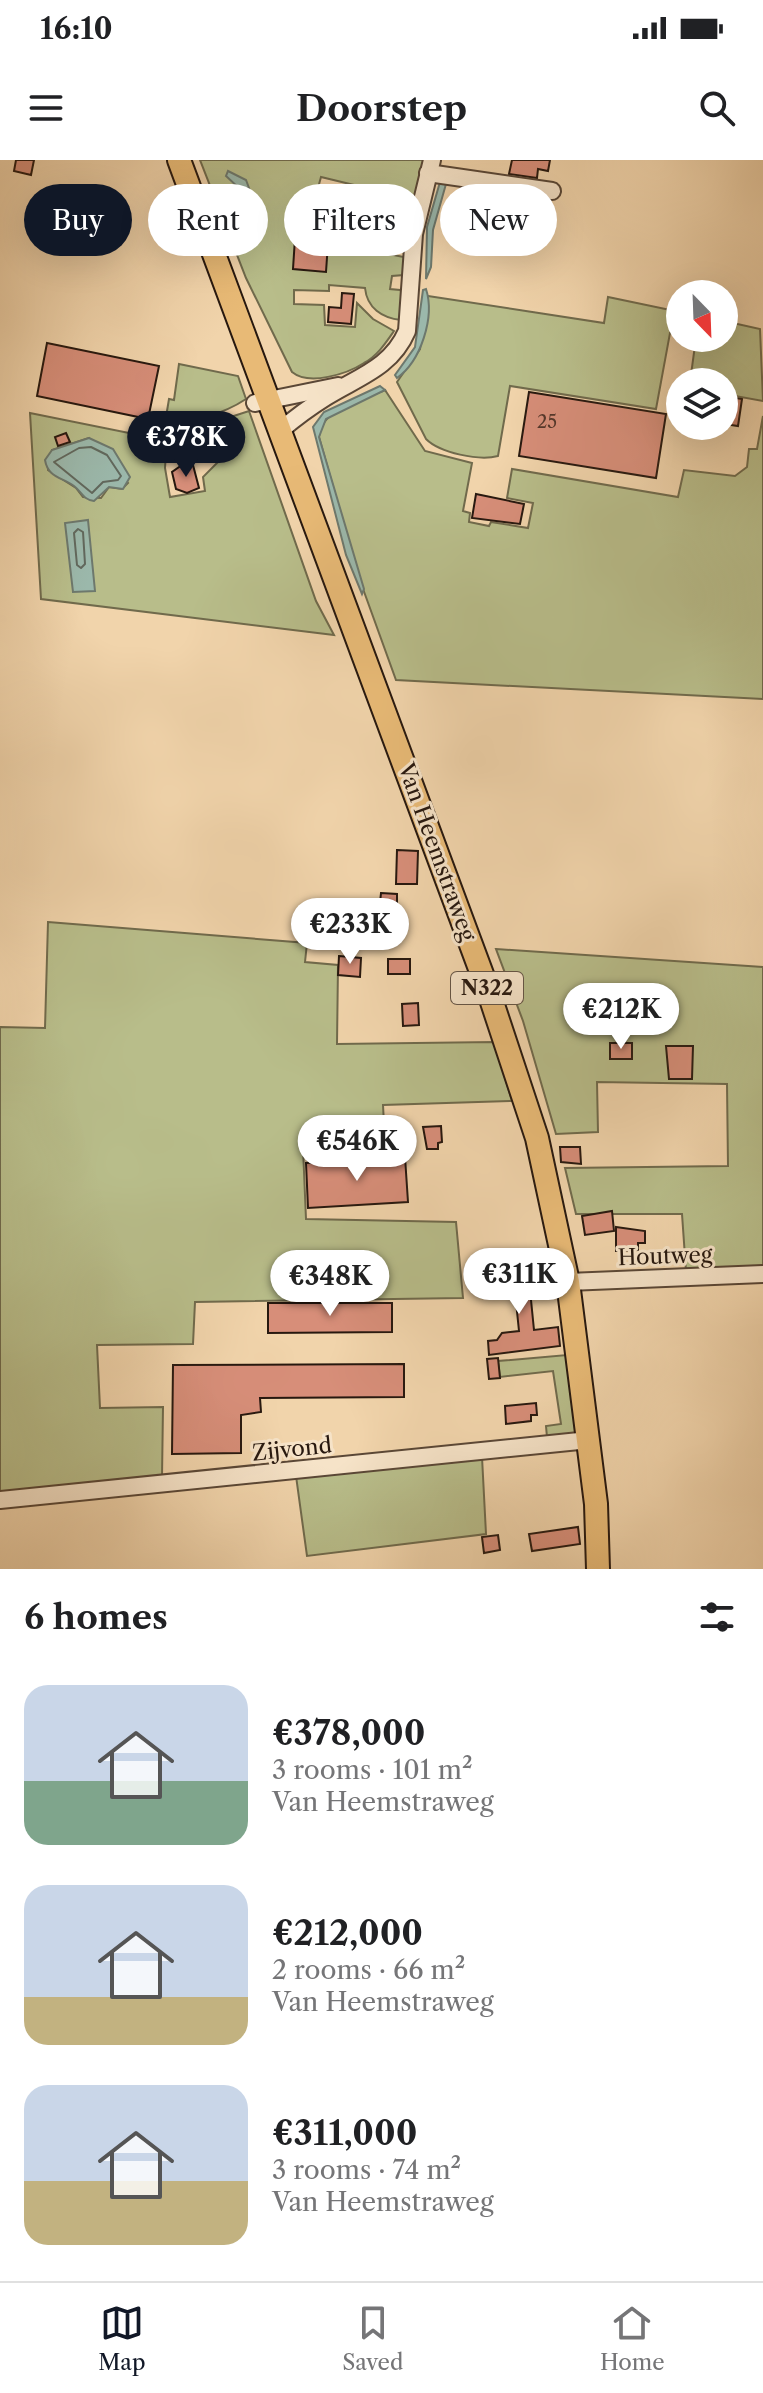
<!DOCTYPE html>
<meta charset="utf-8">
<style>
body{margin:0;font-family:"Libre Caslon Text",serif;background:#f2f2f2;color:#202124;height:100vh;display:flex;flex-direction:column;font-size:30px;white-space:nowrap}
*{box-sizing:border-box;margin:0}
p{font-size:26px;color:#757577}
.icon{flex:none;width:44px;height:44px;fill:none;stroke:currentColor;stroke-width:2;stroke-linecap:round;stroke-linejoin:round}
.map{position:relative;height:1409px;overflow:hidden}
.panel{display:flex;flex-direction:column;background:#fff;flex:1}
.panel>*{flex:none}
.hud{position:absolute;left:24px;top:24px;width:716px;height:72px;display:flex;gap:16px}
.needle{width:52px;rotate:157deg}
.tools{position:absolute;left:666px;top:120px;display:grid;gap:16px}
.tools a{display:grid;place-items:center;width:72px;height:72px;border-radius:50%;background:#fff;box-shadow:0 8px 32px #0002;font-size:40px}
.price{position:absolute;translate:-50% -68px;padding:0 18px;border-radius:28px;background:#fff;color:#222;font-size:26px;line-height:52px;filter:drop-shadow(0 2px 4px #0008)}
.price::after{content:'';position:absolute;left:50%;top:48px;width:24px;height:18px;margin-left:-12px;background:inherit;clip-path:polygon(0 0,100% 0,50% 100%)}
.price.active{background:#111827;color:#fff}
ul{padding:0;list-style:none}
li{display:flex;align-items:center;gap:24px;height:200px;padding:0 24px}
li span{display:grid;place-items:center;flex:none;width:224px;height:160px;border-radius:24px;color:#555}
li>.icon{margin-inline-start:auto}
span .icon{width:96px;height:96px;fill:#fffc;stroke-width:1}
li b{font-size:34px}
h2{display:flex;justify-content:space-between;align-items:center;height:96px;padding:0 24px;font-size:34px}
.pill{padding:0 28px;border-radius:36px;background:#fff;box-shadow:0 8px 32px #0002;font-size:28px;line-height:72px}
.pill.active{background:#111827;color:#fff}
.status{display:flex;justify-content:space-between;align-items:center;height:56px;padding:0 40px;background:#fff;direction:ltr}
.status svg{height:22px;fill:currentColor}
header{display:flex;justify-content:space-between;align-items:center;height:104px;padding:0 24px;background:#fff;font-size:36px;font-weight:700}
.tab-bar{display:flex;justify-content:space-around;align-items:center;height:112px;border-top:2px solid #e0e0e0;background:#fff;font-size:22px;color:#757577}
.tab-bar a{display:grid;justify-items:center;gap:4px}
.tab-bar .active{color:#111827}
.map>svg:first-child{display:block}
.green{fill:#b8bd8a;stroke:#706a4c;stroke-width:2;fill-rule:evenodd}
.water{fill:#9bb8ab;stroke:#6d786d;stroke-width:2}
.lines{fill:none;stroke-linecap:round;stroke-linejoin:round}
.shore{stroke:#61685d;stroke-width:2}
.building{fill:#d78e79;stroke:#27180f;stroke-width:2}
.minor-casing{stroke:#5a4736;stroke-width:20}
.major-casing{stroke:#27180f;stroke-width:26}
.minor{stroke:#f6e3c8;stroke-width:16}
.major{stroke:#e8ba76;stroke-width:22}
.labels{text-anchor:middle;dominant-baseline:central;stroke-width:6;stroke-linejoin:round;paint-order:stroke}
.number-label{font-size:18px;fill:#53362a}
.shield{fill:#f6e3c8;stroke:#655546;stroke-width:2}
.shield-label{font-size:20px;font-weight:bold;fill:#27180f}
.street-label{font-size:22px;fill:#27180f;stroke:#f6e3c8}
</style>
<div class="status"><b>16:10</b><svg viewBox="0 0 49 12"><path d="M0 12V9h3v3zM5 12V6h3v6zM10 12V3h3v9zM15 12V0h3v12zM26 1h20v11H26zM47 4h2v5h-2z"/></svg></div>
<header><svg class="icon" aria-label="menu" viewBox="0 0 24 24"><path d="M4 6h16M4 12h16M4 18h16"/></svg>Doorstep<svg class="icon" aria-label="search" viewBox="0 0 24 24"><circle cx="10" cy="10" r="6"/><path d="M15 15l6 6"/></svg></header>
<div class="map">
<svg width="763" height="1409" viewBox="0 0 763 1409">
<rect width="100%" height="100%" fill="#f1d4ab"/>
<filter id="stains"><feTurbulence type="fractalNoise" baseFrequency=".0025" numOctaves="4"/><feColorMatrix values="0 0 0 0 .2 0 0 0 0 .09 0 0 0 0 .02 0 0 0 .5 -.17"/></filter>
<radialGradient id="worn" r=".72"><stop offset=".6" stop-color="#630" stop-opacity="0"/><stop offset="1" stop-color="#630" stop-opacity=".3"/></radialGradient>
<g class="green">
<path d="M200 0H426L416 40 321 17 309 61 342 63 341 85 409 98 404 115 392 116 390 129 400 130 404 135 401 160C382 158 367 148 365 128L329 125V131L294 130V144L324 145 325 165 355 167 357 143 373 159 394 171C385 184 377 196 364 203 347 214 309 226 292 212L246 118Z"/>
<path d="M428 136 604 163 608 137 680 152V174L670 173 656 249 510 226 498 296C479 301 440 293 426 279L397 222 420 189Z"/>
<polygon points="724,161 760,169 763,241 724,234 724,222 690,222 696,178 724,178"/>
<path d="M179 204 238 216 246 239C228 251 186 268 166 257L169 239 174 240Z"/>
<path d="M385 230 425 291 472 303 463 351 470 353 469 362 489 366 491 362 528 368 533 343 507 338 512 309 678 337 684 310 735 316 747 307 749 289H757L763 256V539L396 520 358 415 319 277C321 248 363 240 385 230Z"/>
<path d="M249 251 316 441 334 475 41 439 30 253 144 276 140 295 150 297 155 278 167 277 165 308 170 337 205 331 203 317 218 302 211 279 215 262ZM89 278 128 323 122 329 109 327 101 338 83 337 76 328 48 310 52 290Z"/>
<polygon points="48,762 307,783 305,802 338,805 337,884 494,882 512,941 383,945 385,983 303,988 306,1059 456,1062 463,1138 195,1142 193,1184 97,1185 100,1248 163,1247 162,1317 0,1335 0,867 45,868"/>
<polygon points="496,789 763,807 763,1109 686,1111 682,1054 576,1054 565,1008 728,1006 727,924 597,922 598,972 556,974 523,861"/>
<polygon points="567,1195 577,1273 547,1277 546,1266 561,1264 553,1211 500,1217 498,1201"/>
<polygon points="482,1297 486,1374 307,1396 296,1316"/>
</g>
<g class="water">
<polygon points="228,11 246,20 249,28 241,30 226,16"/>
<polygon points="440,22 446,24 433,70 431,107 426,119 427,67"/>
<path d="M426 129C435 157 421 201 397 218L395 215 415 187 423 130Z"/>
<polygon points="380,226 385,230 326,259 319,277 364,429 362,434 346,395 313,267 324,252"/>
<path d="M89 278 113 289 130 317 123 329 109 327 94 341C82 339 82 332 74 326 62 317 48 318 45 300L52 290Z"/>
<polygon points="88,360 95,431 73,432 65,363"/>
</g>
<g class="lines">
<g class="shore">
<polygon points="91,287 107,295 121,316 118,320 103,322 92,333 54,302 79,288"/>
<polygon points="78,369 83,372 85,404 81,408 77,405 74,373"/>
</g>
</g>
<g class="building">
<polygon points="16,0 34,0 31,15 14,11"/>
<polygon points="512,0 550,0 548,11 538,9 537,18 509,14"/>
<polygon points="506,35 520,38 519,48 504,46"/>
<polygon points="317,40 340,44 338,56 330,54 326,112 293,109 296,63 313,64"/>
<polygon points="520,58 531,60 529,73 518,71"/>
<polygon points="361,59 380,63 378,77 358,73"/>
<polygon points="342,133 354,134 351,164 328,162 329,147 341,148"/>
<polygon points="47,183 159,206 148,259 37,236"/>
<polygon points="529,232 666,254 656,318 519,296"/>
<polygon points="724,236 742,239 738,266 724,264"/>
<polygon points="66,273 70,282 58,286 55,277"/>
<polygon points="182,305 193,305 199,328 187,333 176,329 172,312"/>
<polygon points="476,334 524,344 520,364 472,358"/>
<polygon points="397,690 418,691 417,724 396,724"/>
<polygon points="381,733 397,734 397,744 380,743"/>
<polygon points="339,796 361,798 360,817 338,815"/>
<rect x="388" y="799" width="22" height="15"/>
<polygon points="418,843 419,865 403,866 402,844"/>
<rect x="610" y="883" width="22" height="16"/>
<polygon points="666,886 693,886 692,919 669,919"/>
<polygon points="441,966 442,982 438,983 438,989 427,989 423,967"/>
<polygon points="560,987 580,987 581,1004 561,1002"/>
<polygon points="405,997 408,1042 308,1048 306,1003"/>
<polygon points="612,1051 614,1071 585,1075 582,1056"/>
<polygon points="616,1067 645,1071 645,1083 638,1083 638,1090 616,1091"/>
<polygon points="528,1110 534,1170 558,1167 560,1186 489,1195 488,1181 497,1180 502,1173 519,1171 515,1132 487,1135 484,1115"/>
<polygon points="268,1143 392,1143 392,1172 268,1173"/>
<polygon points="498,1198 500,1218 489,1219 487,1199"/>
<polygon points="404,1204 404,1237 260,1238 261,1252 241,1255 241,1293 172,1294 173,1205"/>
<polygon points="536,1243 537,1255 531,1255 531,1261 506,1264 505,1246"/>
<polygon points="578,1367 580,1384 532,1391 529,1374"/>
<polygon points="498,1375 500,1390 484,1393 482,1377"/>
</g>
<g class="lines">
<g class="minor-casing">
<g id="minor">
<polyline points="428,13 552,31"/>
<polyline points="255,243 338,226"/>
<path d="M281 270C295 258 310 247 326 237 358 217 391 208 407 171L414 74 432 0"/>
<polyline points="568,1122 763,1114"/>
<polyline points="0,1340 589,1280"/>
</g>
</g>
<g class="major-casing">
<polyline id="major" points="179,0 489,833 537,978 568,1122 596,1344 598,1409"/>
</g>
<use href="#minor" class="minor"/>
<use href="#major" class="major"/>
</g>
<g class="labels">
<g class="number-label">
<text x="547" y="262">25</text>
</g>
<rect class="shield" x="451" y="812" width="72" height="32" rx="6"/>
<g class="shield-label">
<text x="487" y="828">N322</text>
</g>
<g class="street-label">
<text transform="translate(437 692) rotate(70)">Van Heemstraweg</text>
<text transform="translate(665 1096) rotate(-2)">Houtweg</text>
<text transform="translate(292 1289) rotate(-6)">Zijvond</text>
</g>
</g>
<rect width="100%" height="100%" filter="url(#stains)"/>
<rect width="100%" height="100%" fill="url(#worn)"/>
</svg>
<div class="tools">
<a><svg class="needle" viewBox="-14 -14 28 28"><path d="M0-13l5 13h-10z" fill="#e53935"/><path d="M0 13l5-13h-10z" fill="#757577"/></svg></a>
<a><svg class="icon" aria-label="layers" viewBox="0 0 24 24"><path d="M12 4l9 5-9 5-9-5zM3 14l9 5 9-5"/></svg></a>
</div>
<b class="price active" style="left:186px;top:319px">€378K</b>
<b class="price" style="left:350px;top:806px">€233K</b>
<b class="price" style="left:621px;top:891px">€212K</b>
<b class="price" style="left:357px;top:1023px">€546K</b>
<b class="price" style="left:519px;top:1156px">€311K</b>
<b class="price" style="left:330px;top:1158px">€348K</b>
<div class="hud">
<a class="pill active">Buy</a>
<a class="pill">Rent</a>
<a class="pill">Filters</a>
<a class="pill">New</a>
</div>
</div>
<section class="panel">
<h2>6 homes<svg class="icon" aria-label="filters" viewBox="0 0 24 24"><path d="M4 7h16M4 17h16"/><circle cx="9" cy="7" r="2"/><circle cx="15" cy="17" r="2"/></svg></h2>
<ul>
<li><span style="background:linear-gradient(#c9d6e8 60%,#7fa58c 0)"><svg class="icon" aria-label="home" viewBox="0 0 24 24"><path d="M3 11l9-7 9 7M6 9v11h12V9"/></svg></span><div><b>€378,000</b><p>3 rooms · 101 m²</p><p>Van Heemstraweg</p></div></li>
<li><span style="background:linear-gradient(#c9d6e8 70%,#c2b280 0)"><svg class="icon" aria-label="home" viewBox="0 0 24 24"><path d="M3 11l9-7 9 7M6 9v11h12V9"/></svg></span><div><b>€212,000</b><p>2 rooms · 66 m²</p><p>Van Heemstraweg</p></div></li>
<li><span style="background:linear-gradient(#c9d6e8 60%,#c2b280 0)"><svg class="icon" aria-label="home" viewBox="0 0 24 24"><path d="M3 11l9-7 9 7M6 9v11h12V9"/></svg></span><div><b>€311,000</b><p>3 rooms · 74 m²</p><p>Van Heemstraweg</p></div></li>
</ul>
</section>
<nav class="tab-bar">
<a class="active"><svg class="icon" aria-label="map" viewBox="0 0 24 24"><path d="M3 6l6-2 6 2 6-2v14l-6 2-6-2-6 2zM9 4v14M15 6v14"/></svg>Map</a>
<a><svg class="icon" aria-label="saved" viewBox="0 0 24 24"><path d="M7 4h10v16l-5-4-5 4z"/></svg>Saved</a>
<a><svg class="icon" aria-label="home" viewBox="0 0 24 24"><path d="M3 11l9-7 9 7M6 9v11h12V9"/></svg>Home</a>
</nav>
